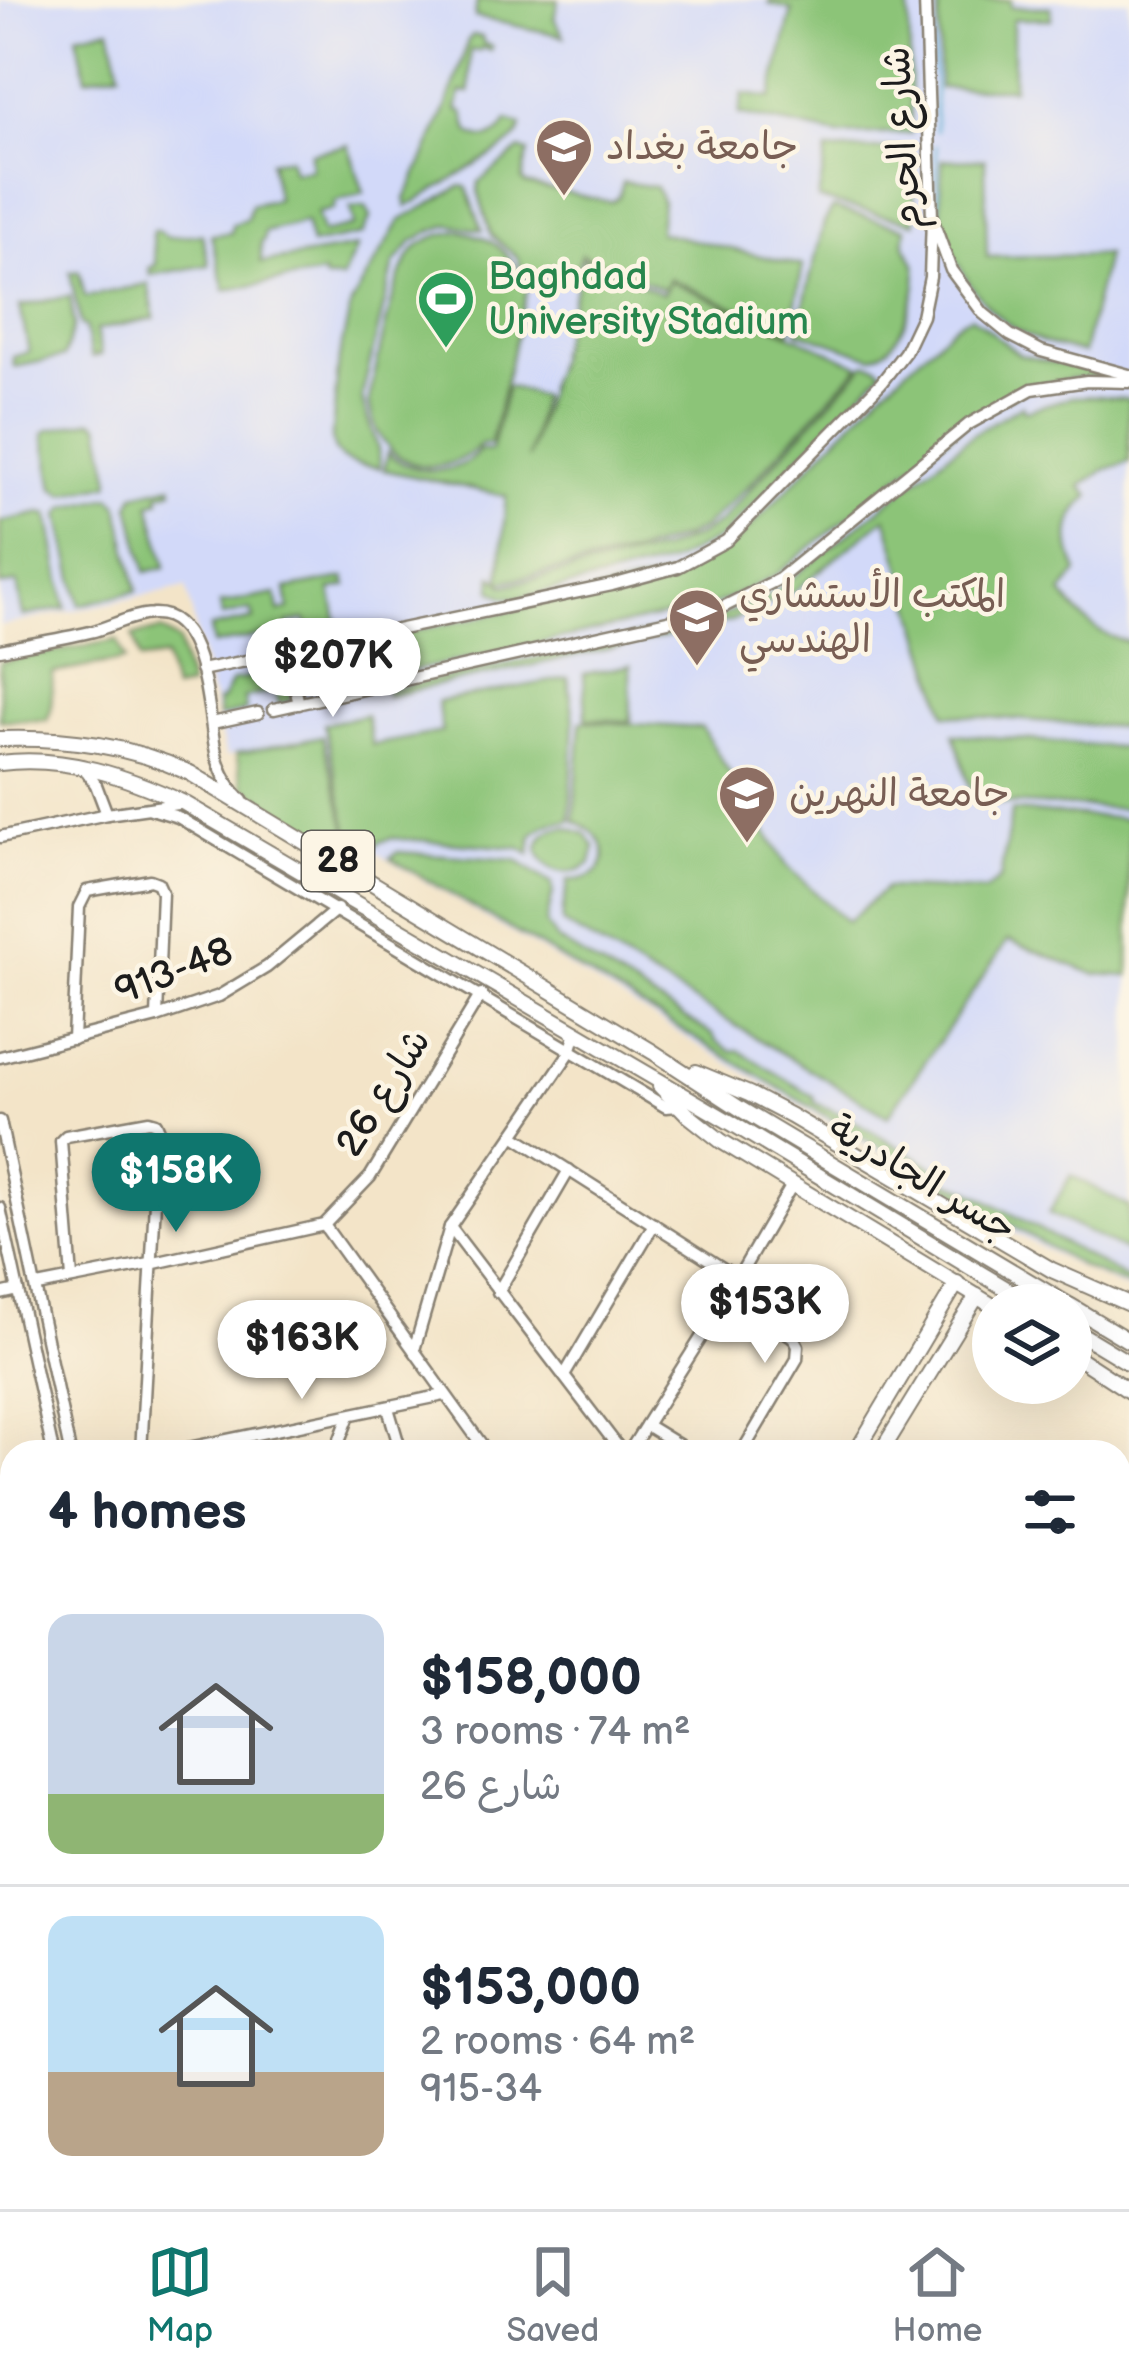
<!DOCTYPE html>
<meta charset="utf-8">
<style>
body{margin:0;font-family:"Balsamiq Sans","Playpen Sans Arabic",sans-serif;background:#f2f2f3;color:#1f2937;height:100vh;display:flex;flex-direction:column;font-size:45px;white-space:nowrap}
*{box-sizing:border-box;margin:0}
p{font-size:39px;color:#747a83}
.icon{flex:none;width:66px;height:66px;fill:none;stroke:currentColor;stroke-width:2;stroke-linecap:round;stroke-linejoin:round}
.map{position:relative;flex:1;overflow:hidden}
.drawer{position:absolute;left:0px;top:1440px;width:1131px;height:771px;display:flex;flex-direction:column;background:#fff;border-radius:36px 36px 0 0;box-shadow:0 12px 48px #0002}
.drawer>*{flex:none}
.controls{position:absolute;left:972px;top:1284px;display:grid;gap:24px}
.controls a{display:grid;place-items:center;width:120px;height:120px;border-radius:50%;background:#fff;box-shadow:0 12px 48px #0002;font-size:60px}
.price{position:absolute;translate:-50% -102px;padding:0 27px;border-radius:42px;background:#fff;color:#222;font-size:39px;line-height:78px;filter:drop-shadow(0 3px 6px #0008)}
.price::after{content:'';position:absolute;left:50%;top:72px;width:36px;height:27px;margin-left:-18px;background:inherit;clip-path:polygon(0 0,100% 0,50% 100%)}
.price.selected{background:#0f766e;color:#fff}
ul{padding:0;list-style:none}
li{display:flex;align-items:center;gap:36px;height:300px;padding:0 48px}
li+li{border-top:3px solid #e0e1e3}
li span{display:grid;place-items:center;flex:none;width:336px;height:240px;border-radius:24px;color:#555}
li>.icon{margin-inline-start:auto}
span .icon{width:144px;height:144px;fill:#fffc;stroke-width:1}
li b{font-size:51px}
h2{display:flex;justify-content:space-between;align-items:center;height:144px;padding:0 48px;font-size:51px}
.tabs{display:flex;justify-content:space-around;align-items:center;height:168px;border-top:3px solid #e0e1e3;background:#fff;font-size:33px;color:#747a83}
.tabs a{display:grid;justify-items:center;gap:6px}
.tabs .selected{color:#0f766e}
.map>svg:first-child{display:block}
.built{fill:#d2d9f9}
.green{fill:#8cc478;stroke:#54704a;stroke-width:3}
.water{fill:#57add4;stroke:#3a6478;stroke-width:3}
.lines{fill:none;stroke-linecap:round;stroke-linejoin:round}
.stream{stroke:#57add4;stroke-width:3}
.ferry{stroke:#375d6f;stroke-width:3;stroke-dasharray:15 12;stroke-linecap:butt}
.minor-casing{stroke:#888072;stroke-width:15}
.major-casing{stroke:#888072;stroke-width:18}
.minor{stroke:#fff;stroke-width:10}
.major{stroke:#fff;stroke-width:14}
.labels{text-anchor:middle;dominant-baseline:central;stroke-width:9;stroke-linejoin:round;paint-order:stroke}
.shield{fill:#fcf5e5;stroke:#5f5d58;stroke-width:3}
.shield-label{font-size:36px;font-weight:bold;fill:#1c1c1c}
.street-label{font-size:39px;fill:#1c1c1c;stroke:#fcf5e5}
.education-label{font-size:39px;fill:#785e54;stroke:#fcf5e5;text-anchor:start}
.leisure-label{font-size:39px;fill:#27864d;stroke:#fcf5e5;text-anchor:start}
</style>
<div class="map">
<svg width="1129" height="2209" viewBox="0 0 1129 2209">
<rect width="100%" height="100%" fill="#fcf5e5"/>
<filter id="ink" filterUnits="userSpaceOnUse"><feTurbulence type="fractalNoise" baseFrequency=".00833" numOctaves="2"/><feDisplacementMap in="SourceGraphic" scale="24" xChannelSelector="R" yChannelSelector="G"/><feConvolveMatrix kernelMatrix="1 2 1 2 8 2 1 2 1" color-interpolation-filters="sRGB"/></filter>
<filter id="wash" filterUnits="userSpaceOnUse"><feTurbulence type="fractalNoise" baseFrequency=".004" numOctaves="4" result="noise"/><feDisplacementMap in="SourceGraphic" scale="48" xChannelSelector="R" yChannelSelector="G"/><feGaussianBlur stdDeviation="2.7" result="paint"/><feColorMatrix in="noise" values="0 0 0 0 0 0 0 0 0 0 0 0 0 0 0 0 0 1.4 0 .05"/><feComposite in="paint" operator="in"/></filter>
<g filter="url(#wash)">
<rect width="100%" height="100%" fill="#f3e4c8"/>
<polygon class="built" points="0,0 1129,0 1129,1290 1085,1271 1009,1230 347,835 321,737 226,756 186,587 0,626"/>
<g class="green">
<polygon points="477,0 559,0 554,18 564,36 475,17"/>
<polygon points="770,0 909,0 911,133 838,135 739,114 743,94 771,98 792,10 769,4"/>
<polygon points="939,0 1011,0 1011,7 1051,7 1051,19 1013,19 1013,88 939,88"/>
<polygon points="110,28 120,71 86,78 77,35"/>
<path d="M473 35 482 37 484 44 492 46 491 50 481 48 479 51 471 50C467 67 473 77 469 93L461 92 457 110 464 113 469 132C485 144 499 137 507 121L522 125C519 137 514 141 504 148L407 207 405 199C431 146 453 97 468 40Z"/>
<polygon points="348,145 364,193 334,202 334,209 317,213 322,233 354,226 350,208 366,207 371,217 362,235 311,245 305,222 265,232 264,240 261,242 261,263 357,247 342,279 324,279 323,274 225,290 211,235 231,233 232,225 247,219 251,205 277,199 270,161 289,158 293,172 311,169 310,153"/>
<polygon points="912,148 915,223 818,199 827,151"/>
<polygon points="520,150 528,152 522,180 525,184 611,202 619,197 623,182 656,187 662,201 659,232 803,266 790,332 669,278 664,289 582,254 572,280 524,274 517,257 491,235 478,191 479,182"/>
<path d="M985 159 987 257 1106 255 1083 353C1059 348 1033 341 1012 327 974 300 946 254 941 208 940 192 942 176 942 160Z"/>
<path d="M461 186 467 187 482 230 449 225 431 231 413 241 394 264 362 396C365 422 381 443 380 468 356 464 332 464 332 435L339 358 351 305 357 294 400 221Z"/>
<path d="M833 208 906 228C902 254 908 245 915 264 922 285 904 332 889 347 884 352 878 354 872 357L797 331 824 223Z"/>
<polygon points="156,230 168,237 202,234 209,265 150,275 149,268 156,265 152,236 153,231"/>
<path d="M461 231C494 238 507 250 522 279L529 282 490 445 482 444C435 488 375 464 369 400 378 364 393 269 417 247 430 236 446 233 461 231Z"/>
<path d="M584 258 663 294 670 281 860 365 751 483 703 528 685 537 634 553 501 582 504 586 661 550 696 537 720 522 866 363 877 365 883 370 722 537 667 564 519 598 504 597 492 590 493 576 500 581 506 496 384 470 388 453C413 477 458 477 480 450L491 451 507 386 541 396 528 459Z"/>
<polygon points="79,271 85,297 148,284 155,318 96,330 101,355 91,357 85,326 81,326 70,273"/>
<polygon points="70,296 74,325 64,357 14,367 13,357 29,352 20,306"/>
<polygon points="971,316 1020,355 1099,373 1099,377 1072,378 1027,388 973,417 776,575 715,605 383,677 376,639 670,576 707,560 738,540 881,392 957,323"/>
<path d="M1099 396 1129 399V462L1104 470 1081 486 1090 496C1065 516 1065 544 1078 572L1062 593C1080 618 1098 636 1129 642V728L946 714 886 517 796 590 733 620 703 628 702 623 752 604 775 592 973 434 1022 405 1025 411 1071 397Z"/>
<polygon points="93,420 100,425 111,480 109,484 64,494 54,488 44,434 48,430"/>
<polygon points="172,485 173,490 159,494 160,500 150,503 166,567 146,572 130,505 135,494"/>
<polygon points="111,497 118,504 137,591 80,605 60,515 66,507"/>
<polygon points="41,513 49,515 66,608 23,616 17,583 0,586 0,522"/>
<polygon points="345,578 347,586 331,590 340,636 311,641 306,620 288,623 289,631 213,645 210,628 254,619 251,610 222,616 220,604 276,594 279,611 289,609 286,589"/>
<polygon points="686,625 688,632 387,696 386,690"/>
<polygon points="161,630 178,641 189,687 173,690 165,657 140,660 133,636"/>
<polygon points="117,640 125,660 53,673 51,710 47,720 0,720 0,662"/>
<polygon points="630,665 631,721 586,719 584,674"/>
<polygon points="287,670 292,700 279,704 275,691 244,698 246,711 219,717 217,702 222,700 232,681"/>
<path d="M568 678 574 720 570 821C554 820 543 825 532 835L530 854 520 848 392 838 380 842 373 848 349 833 324 724 366 715 372 745 442 732 437 702Z"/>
<path d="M581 721 702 728 787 866 847 922 886 888 985 891 1000 879 1012 811 1129 819V976L1094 974 1008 940 888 1116 564 924C559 912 568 894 568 880 612 882 618 838 574 821Z"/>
<polygon points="954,734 1129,748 1129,809 974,802"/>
<polygon points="322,736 356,864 243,786 236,754"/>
<path d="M566 827 586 834 595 847 591 863C572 878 549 874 538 852 538 834 550 828 566 827Z"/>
<polygon points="398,852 516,860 552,884 553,892 546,924 557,940 713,1035 716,1041 731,1051 738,1050 813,1096 815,1103 844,1115 938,1170 947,1182 966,1188 1129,1280 1129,1286 1086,1269 390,858"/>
<polygon points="1071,1175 1129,1207 1129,1253 1049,1213"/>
<polygon points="1129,2074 1129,2209 927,2209 939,2199 1119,2199 1119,2079"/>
</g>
<g class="water">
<polygon points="1129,1702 1129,2019 1119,2025 1119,1710"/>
<polygon points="309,2199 866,2199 847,2209 291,2209"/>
</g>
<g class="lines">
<g class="stream">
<polyline points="932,0 936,131"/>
<polyline points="936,146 939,222"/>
</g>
<g class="ferry">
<polyline points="1119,1841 1129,1834"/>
<polyline points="1119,1855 1129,1848"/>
<polyline points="1119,1868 1129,1861"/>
<polyline points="1119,1881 1129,1874"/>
<polyline points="1119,1894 1129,1888"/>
<polyline points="512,2209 538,2199"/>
<polyline points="543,2209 568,2199"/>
<polyline points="574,2209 599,2199"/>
<polyline points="603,2209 628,2199"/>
<polyline points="633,2209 658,2199"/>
</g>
</g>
</g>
<g filter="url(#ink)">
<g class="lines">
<g class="minor-casing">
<g id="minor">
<polyline points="925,0 932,218 951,270 983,313 1010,335 1041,351 1129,375"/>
<polyline points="370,635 381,685"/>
<polyline points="311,648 612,585 678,567 726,541 881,383 905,352 922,316 930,277 932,218"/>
<path d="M0 650C30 644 60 639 90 632 111 627 130 615 152 614 209 610 207 724 218 761 223 776 230 790 242 800"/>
<polyline points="287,653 299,704"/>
<polyline points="201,670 296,651"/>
<polyline points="274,709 717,610 779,579 969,424 1032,389 1087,381 1129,382"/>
<polyline points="212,723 258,713"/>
<polyline points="83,766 96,785 107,814"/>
<polyline points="151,809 178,817 666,1107 679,1106"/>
<polyline points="0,837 107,814 184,803"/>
<polyline points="73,1039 79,907 87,891 150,880 158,883 162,892 157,1017"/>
<polyline points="0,1057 157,1017 219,996 267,967 337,909"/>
<polyline points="0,1121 70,1452"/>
<polyline points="513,1135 738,1278"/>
<polyline points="0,1208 53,1452"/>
<polyline points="324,1225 487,1452"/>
<polyline points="450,1227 622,1452"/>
<polyline points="72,1278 61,1141 66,1136 149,1121 156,1123 159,1130 141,1452"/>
<polyline points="37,1286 150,1264 324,1225 370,1177 481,994"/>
<polyline points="498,1292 569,1170"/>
<polyline points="0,1294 18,1290"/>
<polyline points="728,1295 793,1337 798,1346 797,1359 742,1452"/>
<polyline points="414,1350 450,1227 570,1052 576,1033"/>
<polyline points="564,1376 654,1224"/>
<polyline points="388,1408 401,1452"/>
<polyline points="646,1425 690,1452"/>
<polyline points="169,1452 444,1395"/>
<polyline points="335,1452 349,1416"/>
<polyline points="629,1452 728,1295 792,1185"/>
<polyline points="0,1494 12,1491"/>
<polyline points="0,1677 12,1674"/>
<polyline points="1119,2061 1129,2055"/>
<polyline points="912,2209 924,2199"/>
</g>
</g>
<g class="major-casing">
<g id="major">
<path d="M0 739C67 737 129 745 190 773L653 1052 742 1110 1069 1305"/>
<path d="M0 763C65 755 126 776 184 803L733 1124 1033 1305"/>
<polyline points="696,1072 749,1094 791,1116 1052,1270 1129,1304"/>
<polyline points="660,1086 688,1115 721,1141 993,1306"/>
<polyline points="1071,1306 1129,1341"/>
<polyline points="1071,1328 1129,1363"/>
<polyline points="1071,1353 1129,1391"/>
<polyline points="856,1452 957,1283"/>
<polyline points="881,1452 977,1296"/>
<polyline points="1119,1524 1129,1512"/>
<polyline points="0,1929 12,1925"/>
<polyline points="0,1947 12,1943"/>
<polyline points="212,2209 236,2199"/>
<polyline points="274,2209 297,2199"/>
</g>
</g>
<use href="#minor" class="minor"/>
<use href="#major" class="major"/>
</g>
</g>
<defs>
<g id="university-pin" transform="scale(3)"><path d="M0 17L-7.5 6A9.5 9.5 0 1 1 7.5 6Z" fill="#8d6e63" stroke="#fcf5e5"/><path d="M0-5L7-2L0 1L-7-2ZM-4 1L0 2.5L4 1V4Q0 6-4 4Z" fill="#fff"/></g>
<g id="stadium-pin" transform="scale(3)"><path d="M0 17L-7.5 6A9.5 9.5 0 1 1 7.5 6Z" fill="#2e9e5b" stroke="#fcf5e5"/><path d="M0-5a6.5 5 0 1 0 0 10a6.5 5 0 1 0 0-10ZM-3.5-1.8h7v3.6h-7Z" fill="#fff"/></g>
</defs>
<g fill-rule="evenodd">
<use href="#university-pin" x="564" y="147"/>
<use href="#stadium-pin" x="446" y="299"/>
<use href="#university-pin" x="697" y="617"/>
<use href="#university-pin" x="747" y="794"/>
</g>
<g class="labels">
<rect class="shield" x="302" y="831" width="72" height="60" rx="9"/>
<g class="shield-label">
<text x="338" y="861">28</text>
</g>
<g class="street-label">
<text transform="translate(903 138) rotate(-94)">شارع الحرم</text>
<text transform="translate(174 972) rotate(-21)">913-48</text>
<text transform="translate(384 1093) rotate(-58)">شارع 26</text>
<text transform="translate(922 1179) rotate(31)">جسر الجادرية</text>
</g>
<g class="education-label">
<text x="606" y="147">جامعة بغداد</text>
<text x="739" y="595">المكتب الأستشاري<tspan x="739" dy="45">الهندسي</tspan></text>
<text x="789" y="794">جامعة النهرين</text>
</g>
<g class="leisure-label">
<text x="488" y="277">Baghdad<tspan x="488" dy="45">University Stadium</tspan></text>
</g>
</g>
</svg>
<div class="controls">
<a><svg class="icon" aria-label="layers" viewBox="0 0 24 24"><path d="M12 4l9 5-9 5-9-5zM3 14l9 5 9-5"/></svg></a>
</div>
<b class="price" style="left:333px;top:720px">$207K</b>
<b class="price selected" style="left:176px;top:1235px">$158K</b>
<b class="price" style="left:765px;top:1366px">$153K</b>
<b class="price" style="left:302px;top:1402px">$163K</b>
<section class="drawer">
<h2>4 homes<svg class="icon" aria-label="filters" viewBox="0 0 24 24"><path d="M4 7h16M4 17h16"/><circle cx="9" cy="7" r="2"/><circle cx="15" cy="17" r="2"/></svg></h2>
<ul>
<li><span style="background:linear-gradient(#c9d6e8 75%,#8fb573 0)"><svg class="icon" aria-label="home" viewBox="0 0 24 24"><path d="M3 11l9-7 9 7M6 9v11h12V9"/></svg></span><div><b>$158,000</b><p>3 rooms · 74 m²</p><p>شارع 26</p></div></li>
<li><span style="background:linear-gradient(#bfe0f5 65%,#b9a48a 0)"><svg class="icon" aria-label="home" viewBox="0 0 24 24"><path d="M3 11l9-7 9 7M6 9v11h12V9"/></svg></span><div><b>$153,000</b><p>2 rooms · 64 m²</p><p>915-34</p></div></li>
</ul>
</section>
</div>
<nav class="tabs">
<a class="selected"><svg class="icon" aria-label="map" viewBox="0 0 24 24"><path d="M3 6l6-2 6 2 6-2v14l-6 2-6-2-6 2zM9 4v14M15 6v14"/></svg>Map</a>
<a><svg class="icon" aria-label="saved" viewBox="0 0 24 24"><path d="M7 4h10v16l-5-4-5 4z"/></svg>Saved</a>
<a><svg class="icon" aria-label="home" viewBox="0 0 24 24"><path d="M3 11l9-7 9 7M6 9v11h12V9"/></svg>Home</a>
</nav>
